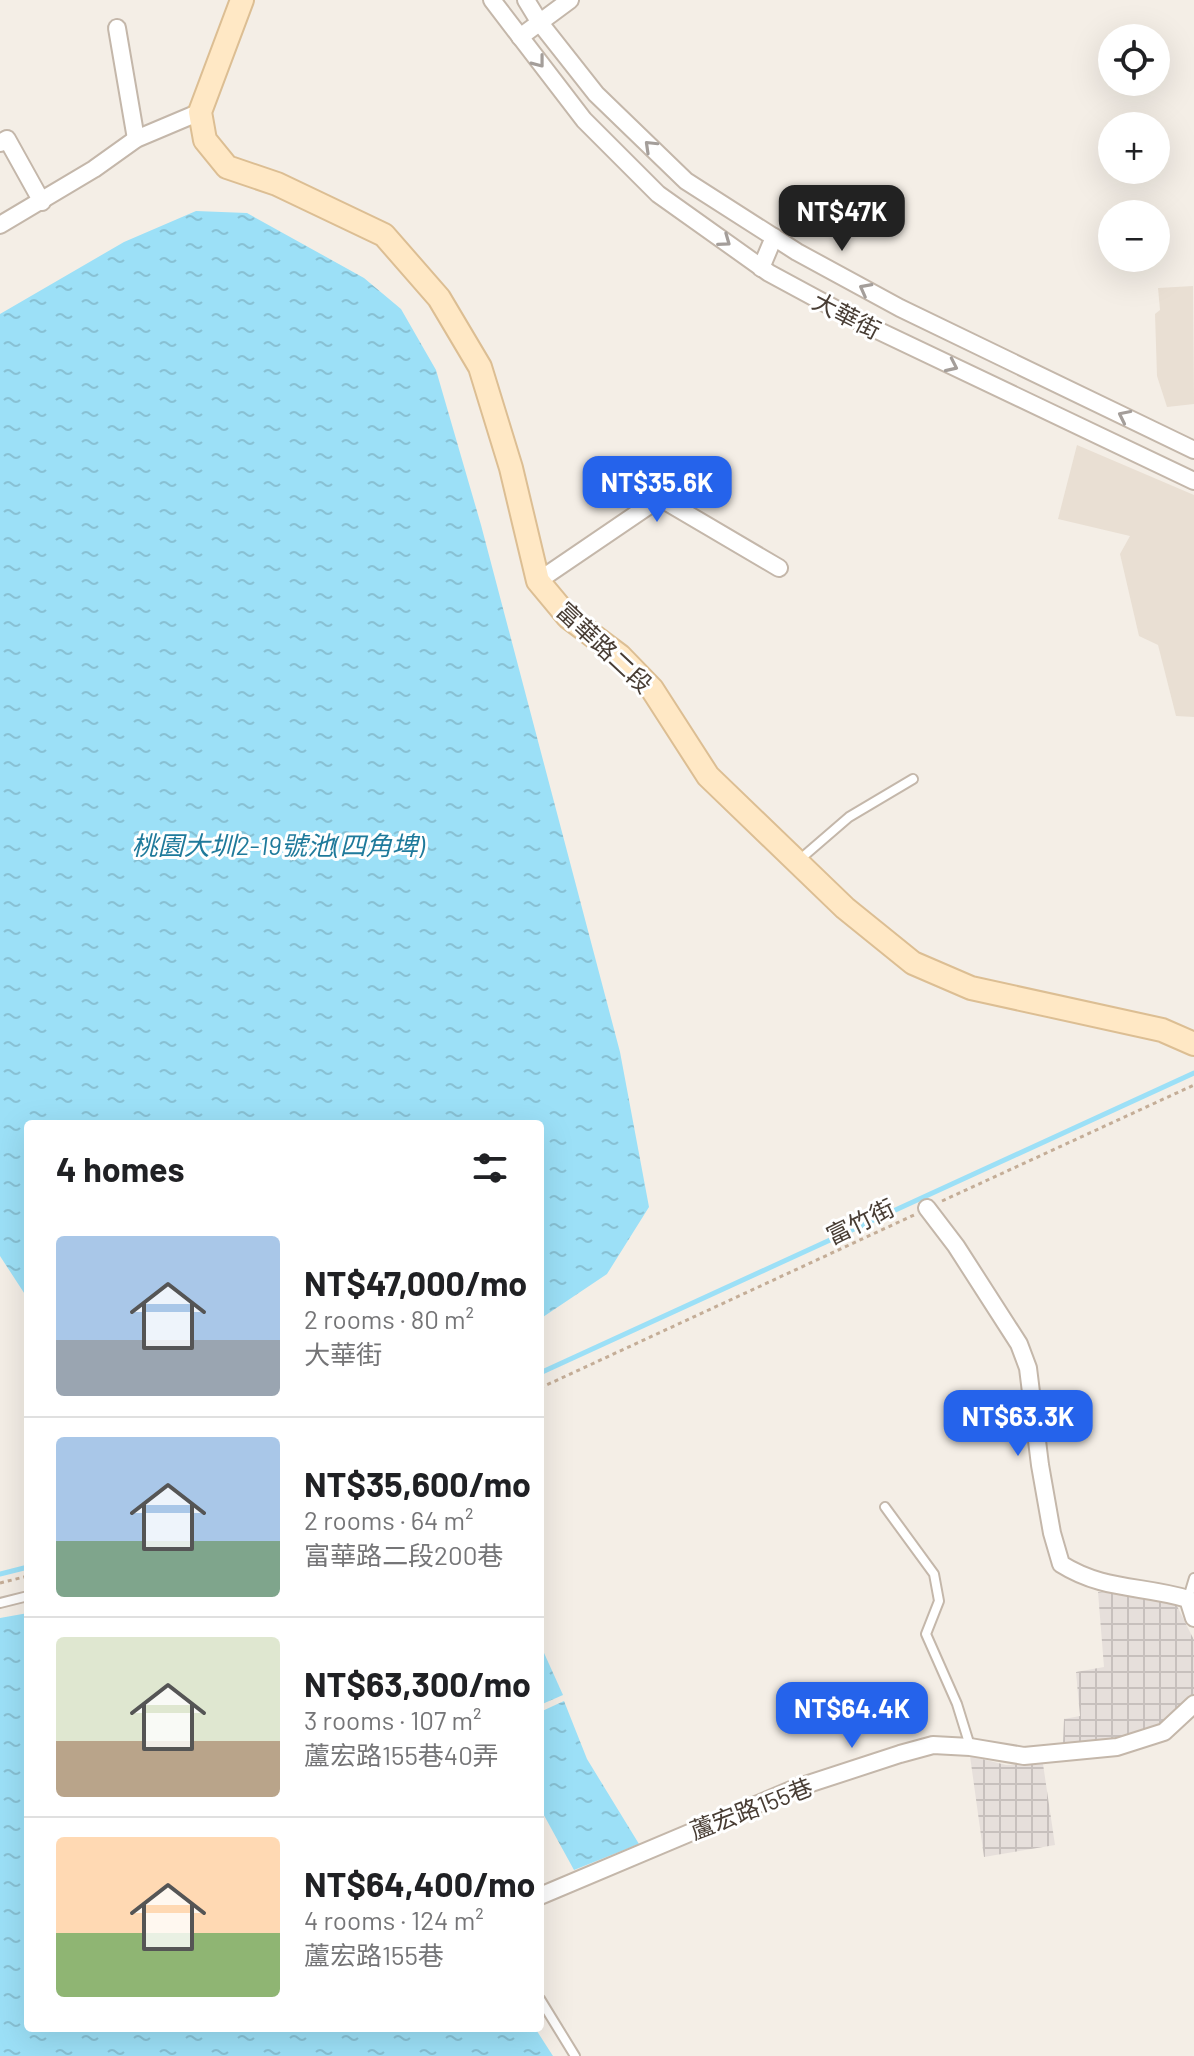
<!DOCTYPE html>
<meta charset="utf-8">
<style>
body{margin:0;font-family:Barlow,"Noto Sans TC",sans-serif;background:#f2f2f2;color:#202124;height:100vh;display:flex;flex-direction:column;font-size:30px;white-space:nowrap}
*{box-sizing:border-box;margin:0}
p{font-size:26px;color:#757577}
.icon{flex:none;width:44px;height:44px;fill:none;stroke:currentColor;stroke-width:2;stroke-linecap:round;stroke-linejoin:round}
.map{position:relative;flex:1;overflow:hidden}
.drawer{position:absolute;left:24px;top:1120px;width:520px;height:912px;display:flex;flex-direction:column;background:#fff;border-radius:8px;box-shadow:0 8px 32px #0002}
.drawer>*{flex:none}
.controls{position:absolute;left:1098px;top:24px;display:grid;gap:16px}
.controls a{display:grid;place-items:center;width:72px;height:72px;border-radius:50%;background:#fff;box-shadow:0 8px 32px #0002;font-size:40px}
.price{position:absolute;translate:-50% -68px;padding:0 18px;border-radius:16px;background:#2563eb;color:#fff;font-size:26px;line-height:52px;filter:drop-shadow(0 2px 4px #0008)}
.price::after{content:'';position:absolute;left:50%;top:48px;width:24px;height:18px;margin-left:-12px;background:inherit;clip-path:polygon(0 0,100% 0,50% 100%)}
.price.active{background:#222;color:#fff}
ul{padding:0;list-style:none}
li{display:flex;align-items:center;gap:24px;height:200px;padding:0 32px}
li+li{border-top:2px solid #e0e0e0}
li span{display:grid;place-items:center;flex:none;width:224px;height:160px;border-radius:8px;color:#555}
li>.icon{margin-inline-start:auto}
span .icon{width:96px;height:96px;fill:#fffc;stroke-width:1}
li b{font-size:34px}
h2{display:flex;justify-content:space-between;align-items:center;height:96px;padding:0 32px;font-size:34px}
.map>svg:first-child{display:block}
.residential{fill:#e9dfd3}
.industrial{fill:url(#industrial-grid)}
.water{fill:url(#water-ripples)}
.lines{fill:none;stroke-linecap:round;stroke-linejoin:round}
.stream{stroke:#9ce0f7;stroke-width:5}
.lane-casing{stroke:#c4b7aa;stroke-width:12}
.street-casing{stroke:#c4b7aa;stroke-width:20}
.secondary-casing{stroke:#dcbe93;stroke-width:26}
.path{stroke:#c4ad97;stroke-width:3;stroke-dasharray:4 4;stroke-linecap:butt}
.lane{stroke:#fff;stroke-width:8}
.street{stroke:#fff;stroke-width:16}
.secondary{stroke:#ffe8c5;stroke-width:22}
.oneway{stroke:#a49e9a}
.labels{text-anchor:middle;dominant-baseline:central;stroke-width:6;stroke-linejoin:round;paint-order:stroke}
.street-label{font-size:24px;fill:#483d34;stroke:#fff}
.water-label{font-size:26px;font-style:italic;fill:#1f7a9b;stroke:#fff}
</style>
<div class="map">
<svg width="1194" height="2056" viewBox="0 0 1194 2056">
<defs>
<pattern id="industrial-grid" width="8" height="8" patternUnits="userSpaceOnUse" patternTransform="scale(2)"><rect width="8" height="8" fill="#e6dfdb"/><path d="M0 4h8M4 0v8" fill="none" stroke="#c7c0bd"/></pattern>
<pattern id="water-ripples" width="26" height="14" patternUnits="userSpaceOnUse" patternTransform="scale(2)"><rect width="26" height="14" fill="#9ce0f7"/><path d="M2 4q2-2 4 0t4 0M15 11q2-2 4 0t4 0" fill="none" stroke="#88c1d4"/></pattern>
</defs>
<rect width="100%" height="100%" fill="#f4eee6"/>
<g class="residential">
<polygon points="1193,286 1194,404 1167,407 1157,376 1155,314 1160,310 1158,288"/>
<polygon points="1077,445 1194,495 1194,717 1176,716 1158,645 1139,636 1120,554 1130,536 1058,519"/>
</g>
<g class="industrial">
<polygon points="1098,1592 1161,1599 1177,1606 1194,1640 1194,1700 1176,1719 1132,1738 1063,1743 1064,1719 1080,1716 1076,1672 1104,1667"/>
<polygon points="970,1756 1006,1765 1043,1764 1055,1845 984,1857"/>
</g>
<g class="water">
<polygon points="196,211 247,213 364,278 401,309 436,370 481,525 620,1052 649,1207 607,1274 540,1319 540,1124 28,1124 28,1299 0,1256 0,314 124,242"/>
<polygon points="28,1613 28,2028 535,2028 553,2056 0,2056 0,1618"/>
<polygon points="540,1644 563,1695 540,1705"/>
<polygon points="564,1701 587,1759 639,1844 574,1870 540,1808 540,1712"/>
</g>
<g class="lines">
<g class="stream">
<polyline points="540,1373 1194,1073"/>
<polyline points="0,1574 28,1567"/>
</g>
<g class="lane-casing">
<g id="lane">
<polyline points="798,861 849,817 913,779"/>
<polyline points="885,1507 934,1574 939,1601 926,1634 957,1704 970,1746"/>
<polyline points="1188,1598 1194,1578"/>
<polyline points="0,1603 28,1596"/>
<polyline points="540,1999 575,2056"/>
</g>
</g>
<g class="street-casing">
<g id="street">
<polyline points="492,0 584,120 658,194 769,273 856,320 1194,481"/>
<polyline points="526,0 540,23 596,94 686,181 797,252 900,308 1194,450"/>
<polyline points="117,28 136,139"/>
<polyline points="520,37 570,0"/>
<polyline points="0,143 7,139 42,202"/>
<polyline points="0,225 94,169 136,139 200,112"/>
<polyline points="761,268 774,237"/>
<polyline points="538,581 660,498 779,568"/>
<path d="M927 1208 956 1246 1019 1344 1028 1368 1040 1465 1052 1533 1061 1564C1104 1591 1142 1585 1188 1599L1194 1618"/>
<polyline points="540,1896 796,1788 900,1754 933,1745 970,1747 1024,1756 1117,1747 1164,1732 1194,1704"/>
</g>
</g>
<g class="secondary-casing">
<polyline id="secondary" points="242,0 200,112 205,140 227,167 277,184 384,235 439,298 480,367 511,468 538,581 568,617 620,656 652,689 708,776 845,908 913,963 971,988 1162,1030 1194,1044"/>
</g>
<g class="path">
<polyline points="942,1201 1194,1085"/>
<polyline points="540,1388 914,1215"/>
<polyline points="0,1583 28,1576"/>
</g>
<use href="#lane" class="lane"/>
<use href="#street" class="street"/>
<use href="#secondary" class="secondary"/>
</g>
<defs><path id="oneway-chevron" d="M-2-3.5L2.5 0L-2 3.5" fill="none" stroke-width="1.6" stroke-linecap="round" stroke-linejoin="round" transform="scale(2)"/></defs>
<g class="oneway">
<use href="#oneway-chevron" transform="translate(539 62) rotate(52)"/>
<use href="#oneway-chevron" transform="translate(650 146) rotate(-136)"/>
<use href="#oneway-chevron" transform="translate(725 241) rotate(36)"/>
<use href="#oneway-chevron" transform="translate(865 289) rotate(-152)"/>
<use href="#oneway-chevron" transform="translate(952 366) rotate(25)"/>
<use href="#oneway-chevron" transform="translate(1124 416) rotate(-154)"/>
</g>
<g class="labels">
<g class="street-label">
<text transform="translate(847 315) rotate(27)">大華街</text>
<text transform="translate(605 647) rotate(43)">富華路二段</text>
<text transform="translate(860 1221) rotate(-26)">富竹街</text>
<text transform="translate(751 1808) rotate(-21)">蘆宏路155巷</text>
</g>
<g class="water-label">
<text x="278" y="844">桃園大圳2-19號池(四角埤)</text>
</g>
</g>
</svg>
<div class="controls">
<a><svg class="icon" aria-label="locate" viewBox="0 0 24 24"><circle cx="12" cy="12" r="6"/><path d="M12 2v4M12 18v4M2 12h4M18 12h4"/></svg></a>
<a>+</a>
<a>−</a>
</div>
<b class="price active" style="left:842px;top:253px">NT$47K</b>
<b class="price" style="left:657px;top:524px">NT$35.6K</b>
<b class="price" style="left:1018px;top:1458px">NT$63.3K</b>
<b class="price" style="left:852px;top:1750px">NT$64.4K</b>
<section class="drawer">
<h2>4 homes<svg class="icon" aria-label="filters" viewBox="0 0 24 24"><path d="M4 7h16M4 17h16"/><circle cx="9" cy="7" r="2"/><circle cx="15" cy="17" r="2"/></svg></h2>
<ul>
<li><span style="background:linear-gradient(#a9c7e8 65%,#9aa5b1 0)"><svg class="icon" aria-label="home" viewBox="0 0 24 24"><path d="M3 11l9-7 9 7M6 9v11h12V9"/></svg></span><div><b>NT$47,000/mo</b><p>2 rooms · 80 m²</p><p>大華街</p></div></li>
<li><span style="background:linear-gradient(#a9c7e8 65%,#7fa58c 0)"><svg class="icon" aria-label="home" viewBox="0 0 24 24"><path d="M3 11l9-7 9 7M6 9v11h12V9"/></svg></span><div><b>NT$35,600/mo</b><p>2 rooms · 64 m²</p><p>富華路二段200巷</p></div></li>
<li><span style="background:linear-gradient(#dfe7d0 65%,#b9a48a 0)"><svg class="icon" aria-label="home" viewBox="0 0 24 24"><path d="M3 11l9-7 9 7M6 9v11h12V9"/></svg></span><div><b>NT$63,300/mo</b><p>3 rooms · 107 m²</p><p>蘆宏路155巷40弄</p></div></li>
<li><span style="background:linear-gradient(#ffd9b3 60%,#8fb573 0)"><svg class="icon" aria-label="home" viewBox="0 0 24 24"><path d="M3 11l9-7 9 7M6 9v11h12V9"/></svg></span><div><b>NT$64,400/mo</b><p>4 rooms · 124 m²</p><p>蘆宏路155巷</p></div></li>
</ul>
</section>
</div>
